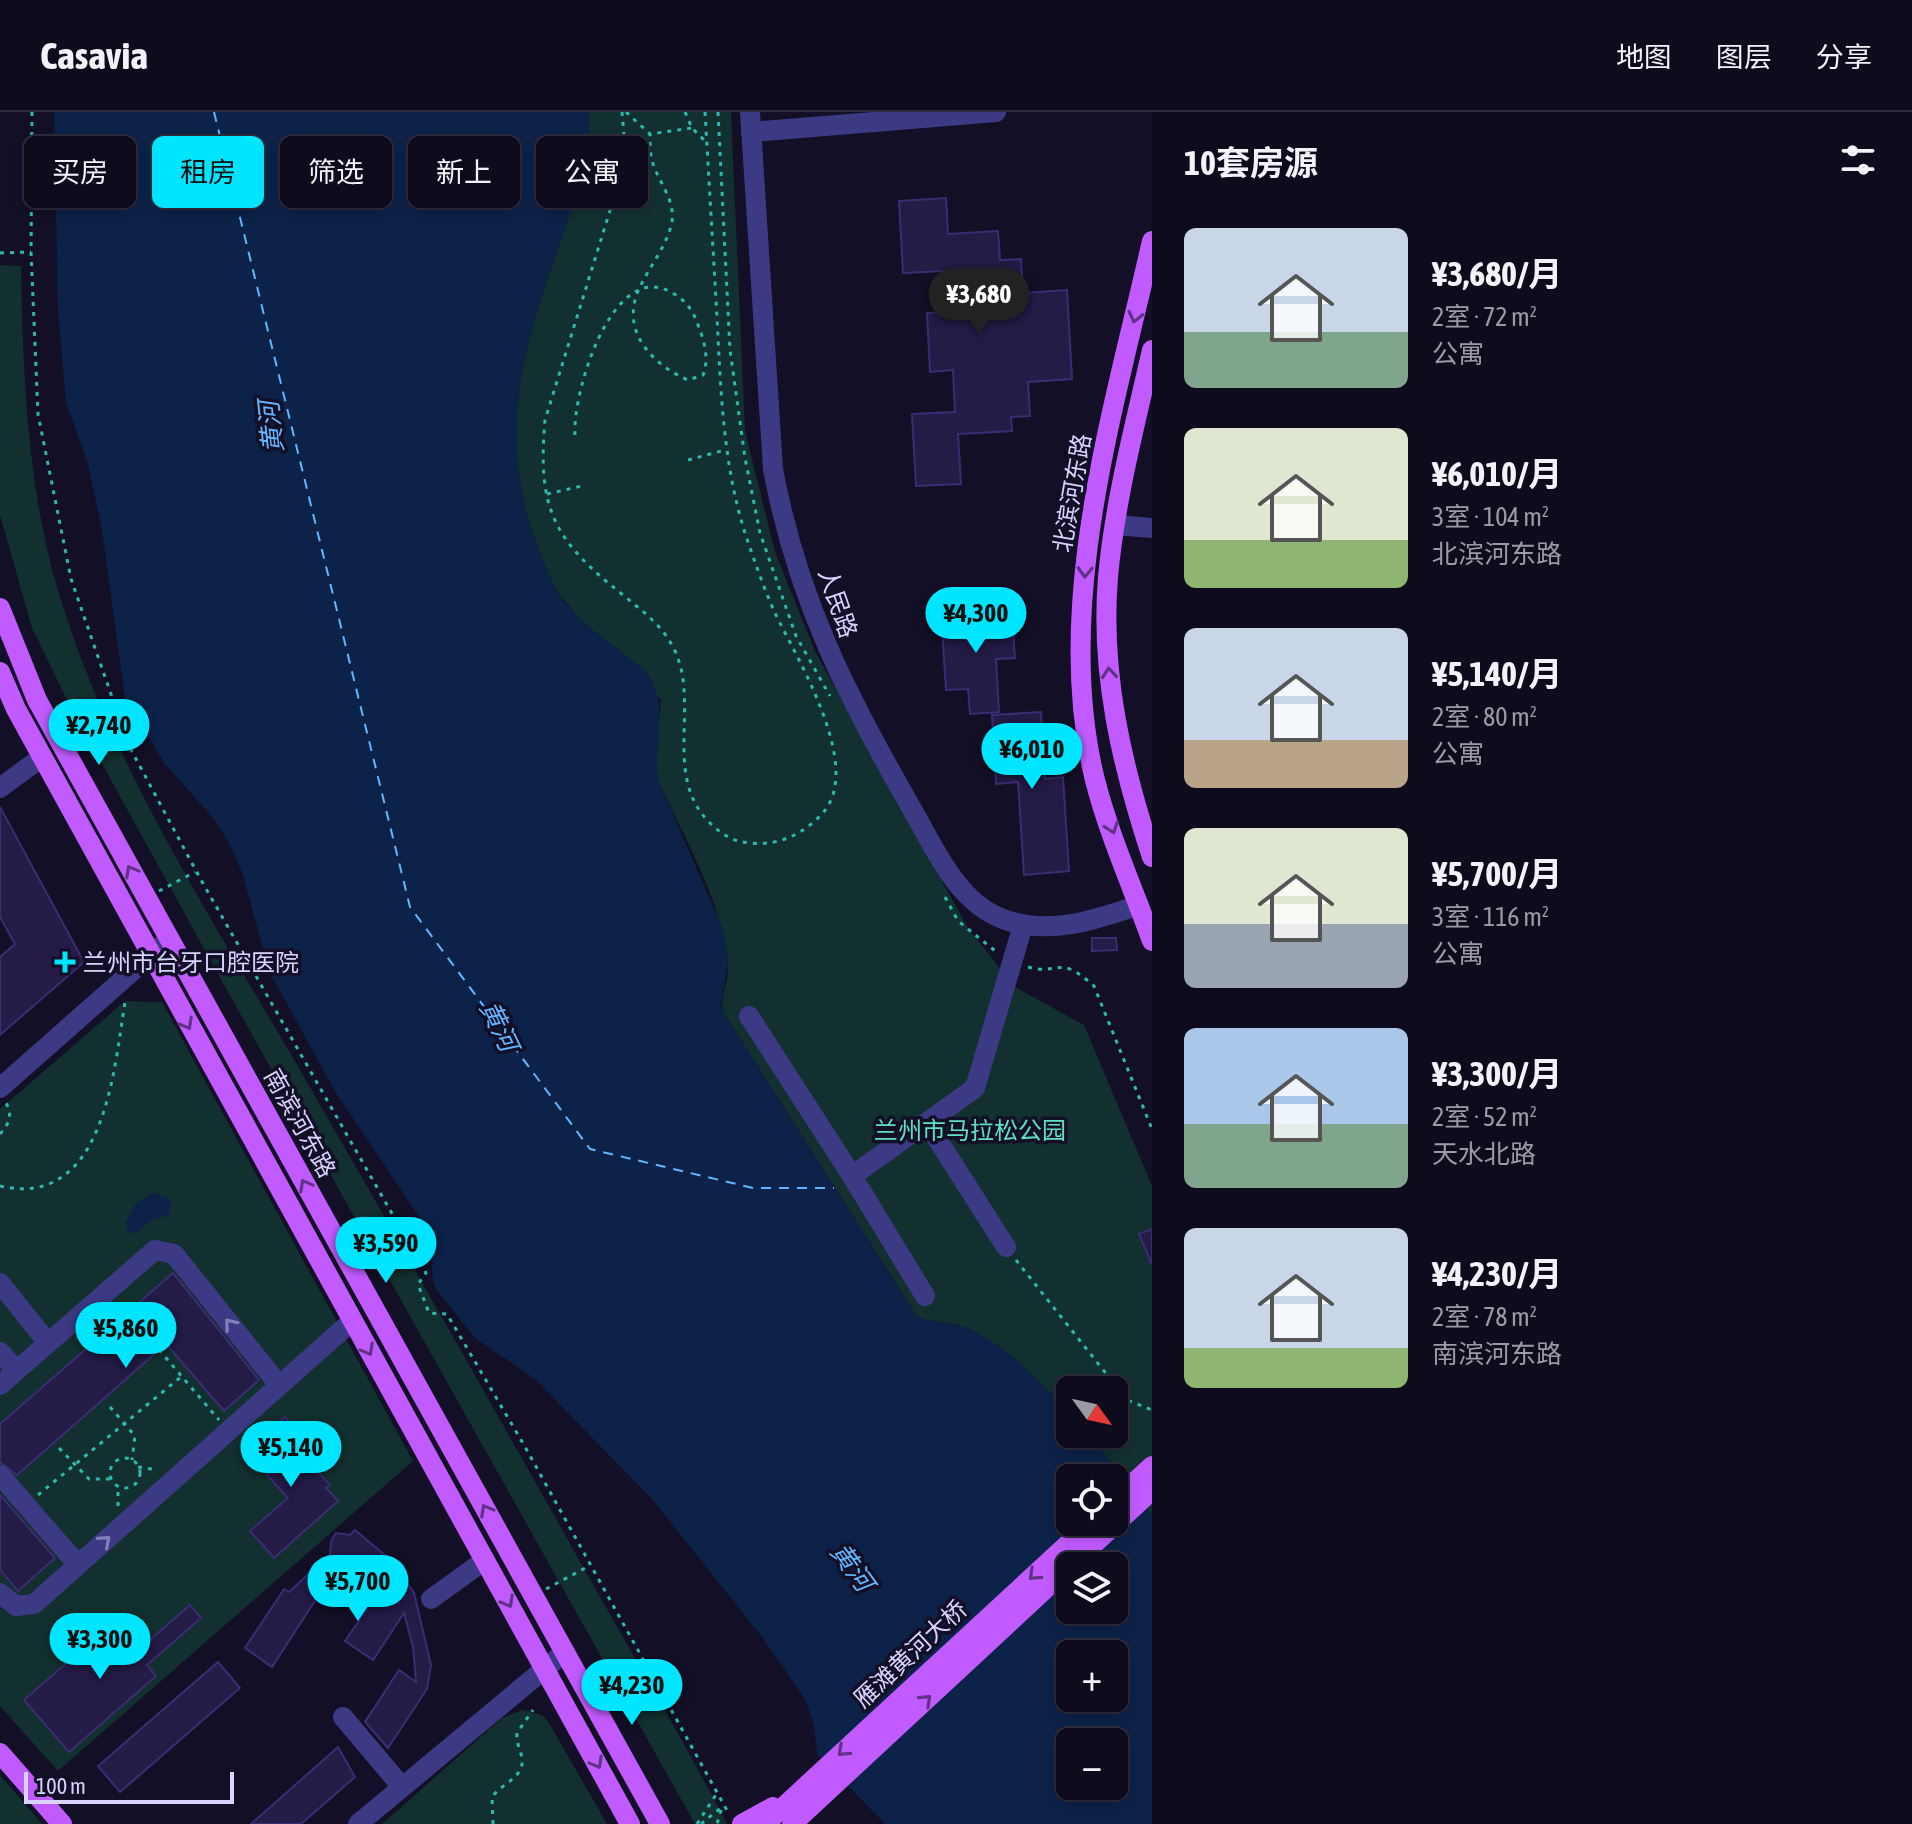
<!DOCTYPE html>
<html lang="zh">
<meta charset="utf-8">
<style>
body{margin:0;font-family:"Asap Condensed","Noto Sans SC",sans-serif;background:#1c1929;color:#f1f3f6;height:100vh;display:flex;flex-direction:column;font-size:30px;white-space:nowrap}
*{box-sizing:border-box;margin:0}
p{font-size:26px;color:#9b9ba3}
.icon{flex:none;width:44px;height:44px;fill:none;stroke:currentColor;stroke-width:2;stroke-linecap:round;stroke-linejoin:round}
.map{position:relative;flex:1;overflow:hidden}
.sheet{display:flex;flex-direction:column;background:#0e0b1c;width:760px}
.sheet>*{flex:none}
.guide{position:absolute;left:24px;top:24px;width:760px;height:72px;display:flex;gap:16px}
.needle{width:52px;rotate:123deg}
.buttons{position:absolute;left:1056px;top:1264px;display:grid;gap:16px}
.buttons a{display:grid;place-items:center;width:72px;height:72px;border-radius:12px;background:#0e0b1c;box-shadow:0 4px 12px #0003,0 0 0 2px #2e2b3b;font-size:40px}
.scale{position:absolute;left:24px;bottom:20px;width:210px;box-sizing:border-box;padding-left:8px;border:4px solid #d9d4ff;border-top:0;font-size:22px;line-height:28px;white-space:nowrap;color:#d9d4ff;-webkit-text-stroke:6px #130f26;paint-order:stroke}
.price{position:absolute;translate:-50% -68px;padding:0 18px;border-radius:28px;background:#00e5ff;color:#111;font-size:26px;line-height:52px;filter:drop-shadow(0 2px 4px #0008)}
.price::after{content:'';position:absolute;left:50%;top:48px;width:24px;height:18px;margin-left:-12px;background:inherit;clip-path:polygon(0 0,100% 0,50% 100%)}
.price.active{background:#222;color:#fff}
ul{padding:0;list-style:none}
li{display:flex;align-items:center;gap:24px;height:200px;padding:0 32px}
li span{display:grid;place-items:center;flex:none;width:224px;height:160px;border-radius:12px;color:#555}
li>.icon{margin-inline-start:auto}
span .icon{width:96px;height:96px;fill:#fffc;stroke-width:1}
li b{font-size:34px}
h2{display:flex;justify-content:space-between;align-items:center;height:96px;padding:0 32px;font-size:34px}
.pill{padding:0 28px;border-radius:12px;background:#0e0b1c;box-shadow:0 4px 12px #0003,0 0 0 2px #2e2b3b;font-size:28px;line-height:72px}
.pill.active{background:#00e5ff;color:#111}
header{display:flex;align-items:center;gap:48px;box-sizing:border-box;height:112px;padding:0 40px;background:#0e0b1c;border-bottom:2px solid #2e2b3b}
header strong{font-size:38px}
nav{display:flex;gap:44px;margin-inline-start:auto;font-size:28px}
main{display:flex;flex:1;min-height:0}
.map>svg:first-child{display:block}
.green{fill:#12302f}
.water{fill:#0c2248;fill-rule:evenodd}
.lines{fill:none;stroke-linecap:round;stroke-linejoin:round}
.ferry{stroke:#62b6ff;stroke-width:2;stroke-dasharray:10 8;stroke-linecap:butt}
.building{fill:#241b47;stroke:#3b2d73;stroke-width:2}
.path{stroke:#2fb8b0;stroke-width:3;stroke-dasharray:4 6;stroke-linecap:butt}
.minor{stroke:#3d3a85;stroke-width:20}
.major{stroke:#c25bff;stroke-width:20}
.oneway{stroke:#623188}
.oneway2{stroke:#837fbc}
.poi-dot{fill:#00e5ff;stroke:#130f26;stroke-width:3}
.labels{text-anchor:middle;dominant-baseline:central;stroke-width:7;stroke-linejoin:round;paint-order:stroke}
.street-label{font-size:24px;fill:#d9d4ff;stroke:#130f26}
.poi-label{font-size:24px;fill:#d9d4ff;stroke:#130f26;text-anchor:start}
.park-label{font-size:24px;fill:#5fe0c0;stroke:#130f26}
.water-label{font-size:26px;font-style:italic;fill:#62b6ff;stroke:#130f26}
</style>
<header>
<strong>Casavia</strong>
<nav><a>地图</a><a>图层</a><a>分享</a></nav>
</header>
<main>
<div class="map">
<svg width="1152" height="1712" viewBox="0 0 1152 1712">
<rect width="100%" height="100%" fill="#130f26"/>
<g class="green">
<path d="M589 0H731L745 319 775 440 815 539 968 816 1015 875 1084 913 1152 1074V1403L1089 1322H1114V1278H1070V1301C1040 1270 1009 1236 969 1217 951 1208 932 1214 916 1203L723 900C719 883 730 869 728 851 721 787 685 728 659 670L655 649 661 588C628 555 591 523 563 487 551 474 546 454 539 438 501 345 516 258 548 165 565 116 592 52 589 0Z"/>
<path d="M0 153 21 154C23 263 27 376 59 482 112 656 216 813 307 970 398 1128 489 1287 578 1446 628 1535 680 1622 727 1712H695L223 871 69 592 32 516 0 403Z"/>
<polygon points="125,889 162,890 413,1349 58,1659 0,1594 0,997"/>
<polygon points="522,1598 542,1603 549,1611 607,1712 382,1712 502,1606"/>
<polygon points="0,1663 42,1712 0,1712"/>
</g>
<g class="water">
<path d="M54 0H589C592 50 567 112 550 159 517 254 500 342 539 438 546 455 552 474 563 488 585 516 619 536 646 559 671 591 652 632 659 670L723 817 728 852 721 891 723 900 916 1203C932 1214 951 1208 969 1217 1009 1236 1040 1270 1070 1301V1322H1089L1152 1403V1712H885L817 1642 814 1613 805 1587 762 1525 652 1387 535 1267 475 1226 436 1177C427 1159 437 1139 429 1120L336 981 269 859 243 763 230 733 215 708 165 652 125 586 102 418 88 352 66 290 58 198ZM1070 1366H1114V1410H1070ZM1070 1454H1114V1498H1070ZM1070 1542H1114V1586H1070ZM1070 1630H1114V1674H1070Z"/>
<polygon points="154,1081 168,1086 172,1094 168,1104 151,1108 135,1122 127,1119 125,1111 136,1091"/>
</g>
<g class="lines">
<polyline class="ferry" points="214,0 410,795 590,1037 753,1076 834,1076"/>
</g>
<g class="building">
<polygon points="946,86 948,122 998,119 1000,148 1021,147 1023,181 1067,178 1072,267 1028,270 1030,304 1011,305 1012,319 958,322 961,372 916,374 912,302 955,300 953,258 930,260 927,201 946,200 943,159 903,161 899,89"/>
<polygon points="982,497 983,506 1012,504 1015,546 996,547 999,600 970,602 968,577 946,578 941,500"/>
<polygon points="1041,600 1045,667 1063,665 1069,759 1024,763 1018,670 996,672 992,603"/>
<polygon points="0,695 84,850 0,923 0,845 15,832 0,805"/>
<polygon points="1092,826 1116,826 1117,838 1092,839"/>
<polygon points="1152,1117 1152,1153 1139,1122"/>
<polygon points="173,1161 259,1268 224,1299 166,1232 17,1363 0,1350 0,1312"/>
<polygon points="285,1305 308,1331 299,1339 330,1373 326,1376 338,1389 274,1446 250,1419 288,1386 267,1363 274,1357 253,1334"/>
<polygon points="0,1383 55,1446 18,1479 0,1458"/>
<polygon points="355,1418 394,1451 414,1481 431,1553 427,1577 388,1636 365,1610 399,1558 416,1570 413,1535 404,1501 373,1548 345,1529 372,1490 333,1461 272,1555 245,1536 284,1477 289,1480 330,1442 331,1429 336,1421 350,1423"/>
<polygon points="190,1493 201,1506 147,1553 156,1564 69,1640 24,1588 111,1512 135,1541"/>
<polygon points="218,1550 240,1576 120,1680 98,1654"/>
<polygon points="338,1635 355,1665 301,1712 251,1712"/>
</g>
<g class="lines">
<g class="path">
<polyline points="32,0 31,140 38,302 71,467 129,634 201,768 426,1161 418,1172 429,1201 447,1202 524,1333 729,1702"/>
<path d="M622 0 626 47 545 308C537 398 554 428 623 483 642 499 661 512 673 535 702 590 661 663 710 711 722 723 734 730 750 731 777 734 802 723 821 703 866 657 797 547 775 501 765 479 757 456 749 433 723 359 721 282 717 205 713 137 709 68 705 0"/>
<polyline points="626,0 650,22 692,16"/>
<polyline points="685,0 692,16 707,31"/>
<polyline points="718,0 730,238 745,346 760,421 796,524 830,584"/>
<polyline points="0,141 31,140"/>
<path d="M575 323C572 283 611 150 669 179 685 187 694 199 699 216 705 230 709 249 703 263L688 268C651 252 620 218 639 177 649 155 667 134 672 110 675 88 660 72 653 52 650 43 650 31 650 22"/>
<polyline points="688,348 725,338"/>
<polyline points="547,382 586,373"/>
<polyline points="159,779 195,760"/>
<polyline points="945,785 958,809 999,842"/>
<path d="M1028 855C1061 864 1057 841 1094 874L1152 1017"/>
<path d="M0 1022C9 1012 13 1003 6 991"/>
<path d="M0 1074C104 1098 114 959 125 890"/>
<polyline points="1016,1148 1127,1288 1152,1298"/>
<polyline points="120,1192 219,1308"/>
<polyline points="110,1295 135,1324 132,1348"/>
<polyline points="59,1336 89,1367 111,1367"/>
<circle cx="125" cy="1361" r="15"/>
<polyline points="138,1355 158,1358"/>
<polyline points="38,1383 182,1264"/>
<polyline points="118,1394 118,1374"/>
<polyline points="546,1477 589,1454"/>
<path d="M493 1712 492 1685C501 1672 525 1665 522 1646 520 1636 516 1631 517 1621L533 1598"/>
<polyline points="697,1712 717,1681"/>
<polyline points="701,1712 722,1695 717,1712"/>
</g>
<g class="minor">
<path d="M750 0 773 357C797 487 847 584 912 697 935 737 957 790 1003 807 1049 824 1095 808 1139 793"/>
<polyline points="751,20 996,0"/>
<polyline points="1116,413 1152,416"/>
<polyline points="0,676 42,645"/>
<polyline points="749,904 852,1064 975,976 1023,813"/>
<polyline points="0,976 162,833"/>
<polyline points="927,1011 1006,1135"/>
<polyline points="852,1064 925,1184"/>
<polyline points="0,1171 48,1231"/>
<polyline points="0,1240 16,1258"/>
<polyline points="0,1273 155,1138 174,1142 279,1273"/>
<polyline points="0,1363 78,1453"/>
<polyline points="0,1481 16,1494 34,1492 352,1209"/>
<polyline points="431,1487 485,1448"/>
<polyline points="343,1605 402,1675"/>
<polyline points="358,1712 565,1540"/>
</g>
<g class="major">
<path d="M1152 129C1114 298 1052 495 1095 668 1109 723 1133 776 1152 829"/>
<path d="M1152 238C1135 313 1115 388 1108 465 1100 562 1122 654 1152 745"/>
<polyline points="0,496 37,588 660,1712"/>
<polyline points="0,560 16,597 630,1712"/>
<polyline points="1114,1389 1152,1354"/>
<polyline points="1070,1454 1152,1378"/>
<polyline points="0,1641 62,1712"/>
<polyline points="742,1712 773,1695"/>
<polyline points="765,1712 1092,1410"/>
<polyline points="792,1712 1070,1454"/>
</g>
</g>
<defs><path id="oneway-chevron" d="M-2-3.5L2.5 0L-2 3.5" fill="none" stroke-width="1.6" stroke-linecap="round" stroke-linejoin="round" transform="scale(2)"/></defs>
<g class="oneway">
<use href="#oneway-chevron" transform="translate(1135 205) rotate(103)"/>
<use href="#oneway-chevron" transform="translate(1085 460) rotate(92)"/>
<use href="#oneway-chevron" transform="translate(1109 561) rotate(-95)"/>
<use href="#oneway-chevron" transform="translate(1112 716) rotate(71)"/>
<use href="#oneway-chevron" transform="translate(131 759) rotate(-119)"/>
<use href="#oneway-chevron" transform="translate(187 912) rotate(61)"/>
<use href="#oneway-chevron" transform="translate(305 1073) rotate(-119)"/>
<use href="#oneway-chevron" transform="translate(368 1238) rotate(61)"/>
<use href="#oneway-chevron" transform="translate(486 1398) rotate(-119)"/>
<use href="#oneway-chevron" transform="translate(1034 1463) rotate(137)"/>
<use href="#oneway-chevron" transform="translate(508 1490) rotate(61)"/>
<use href="#oneway-chevron" transform="translate(926 1588) rotate(-43)"/>
<use href="#oneway-chevron" transform="translate(843 1639) rotate(137)"/>
<use href="#oneway-chevron" transform="translate(597 1651) rotate(61)"/>
</g>
<g class="oneway2">
<use href="#oneway-chevron" transform="translate(230 1212) rotate(-129)"/>
<use href="#oneway-chevron" transform="translate(105 1429) rotate(-41)"/>
</g>
<path class="poi-dot" d="M61 838h8v8h8v8h-8v8h-8v-8h-8v-8h8z"/>
<g class="labels">
<g class="street-label">
<text transform="translate(1072 381) rotate(-80)">北滨河东路</text>
<text transform="translate(838 491) rotate(71)">人民路</text>
<text transform="translate(300 1011) rotate(61)">南滨河东路</text>
<text transform="translate(910 1542) rotate(-43)">雁滩黄河大桥</text>
</g>
<g class="poi-label">
<text x="83" y="850">兰州市台牙口腔医院</text>
</g>
<g class="park-label">
<text x="970" y="1018">兰州市马拉松公园</text>
</g>
<g class="water-label">
<text transform="translate(271 315) rotate(-96)">黄河</text>
<text transform="translate(499 914) rotate(64)">黄河</text>
<text transform="translate(852 1455) rotate(54)">黄河</text>
</g>
</g>
</svg>
<div class="buttons">
<a><svg class="needle" viewBox="-14 -14 28 28"><path d="M0-13l5 13h-10z" fill="#e53935"/><path d="M0 13l5-13h-10z" fill="#9b9ba3"/></svg></a>
<a><svg class="icon" aria-label="locate" viewBox="0 0 24 24"><circle cx="12" cy="12" r="6"/><path d="M12 2v4M12 18v4M2 12h4M18 12h4"/></svg></a>
<a><svg class="icon" aria-label="layers" viewBox="0 0 24 24"><path d="M12 4l9 5-9 5-9-5zM3 14l9 5 9-5"/></svg></a>
<a>+</a>
<a>−</a>
</div>
<div class="scale">100 m</div>
<b class="price active" style="left:979px;top:224px">¥3,680</b>
<b class="price" style="left:976px;top:543px">¥4,300</b>
<b class="price" style="left:99px;top:655px">¥2,740</b>
<b class="price" style="left:1032px;top:679px">¥6,010</b>
<b class="price" style="left:386px;top:1173px">¥3,590</b>
<b class="price" style="left:126px;top:1258px">¥5,860</b>
<b class="price" style="left:291px;top:1377px">¥5,140</b>
<b class="price" style="left:358px;top:1511px">¥5,700</b>
<b class="price" style="left:100px;top:1569px">¥3,300</b>
<b class="price" style="left:632px;top:1615px">¥4,230</b>
<div class="guide">
<a class="pill">买房</a>
<a class="pill active">租房</a>
<a class="pill">筛选</a>
<a class="pill">新上</a>
<a class="pill">公寓</a>
</div>
</div>
<section class="sheet">
<h2>10套房源<svg class="icon" aria-label="filters" viewBox="0 0 24 24"><path d="M4 7h16M4 17h16"/><circle cx="9" cy="7" r="2"/><circle cx="15" cy="17" r="2"/></svg></h2>
<ul>
<li><span style="background:linear-gradient(#c9d6e8 65%,#7fa58c 0)"><svg class="icon" aria-label="home" viewBox="0 0 24 24"><path d="M3 11l9-7 9 7M6 9v11h12V9"/></svg></span><div><b>¥3,680/月</b><p>2室 · 72 m²</p><p>公寓</p></div></li>
<li><span style="background:linear-gradient(#dfe7d0 70%,#8fb573 0)"><svg class="icon" aria-label="home" viewBox="0 0 24 24"><path d="M3 11l9-7 9 7M6 9v11h12V9"/></svg></span><div><b>¥6,010/月</b><p>3室 · 104 m²</p><p>北滨河东路</p></div></li>
<li><span style="background:linear-gradient(#c9d6e8 70%,#b9a48a 0)"><svg class="icon" aria-label="home" viewBox="0 0 24 24"><path d="M3 11l9-7 9 7M6 9v11h12V9"/></svg></span><div><b>¥5,140/月</b><p>2室 · 80 m²</p><p>公寓</p></div></li>
<li><span style="background:linear-gradient(#dfe7d0 60%,#9aa5b1 0)"><svg class="icon" aria-label="home" viewBox="0 0 24 24"><path d="M3 11l9-7 9 7M6 9v11h12V9"/></svg></span><div><b>¥5,700/月</b><p>3室 · 116 m²</p><p>公寓</p></div></li>
<li><span style="background:linear-gradient(#a9c7e8 60%,#7fa58c 0)"><svg class="icon" aria-label="home" viewBox="0 0 24 24"><path d="M3 11l9-7 9 7M6 9v11h12V9"/></svg></span><div><b>¥3,300/月</b><p>2室 · 52 m²</p><p>天水北路</p></div></li>
<li><span style="background:linear-gradient(#c9d6e8 75%,#8fb573 0)"><svg class="icon" aria-label="home" viewBox="0 0 24 24"><path d="M3 11l9-7 9 7M6 9v11h12V9"/></svg></span><div><b>¥4,230/月</b><p>2室 · 78 m²</p><p>南滨河东路</p></div></li>
</ul>
</section>
</main>
